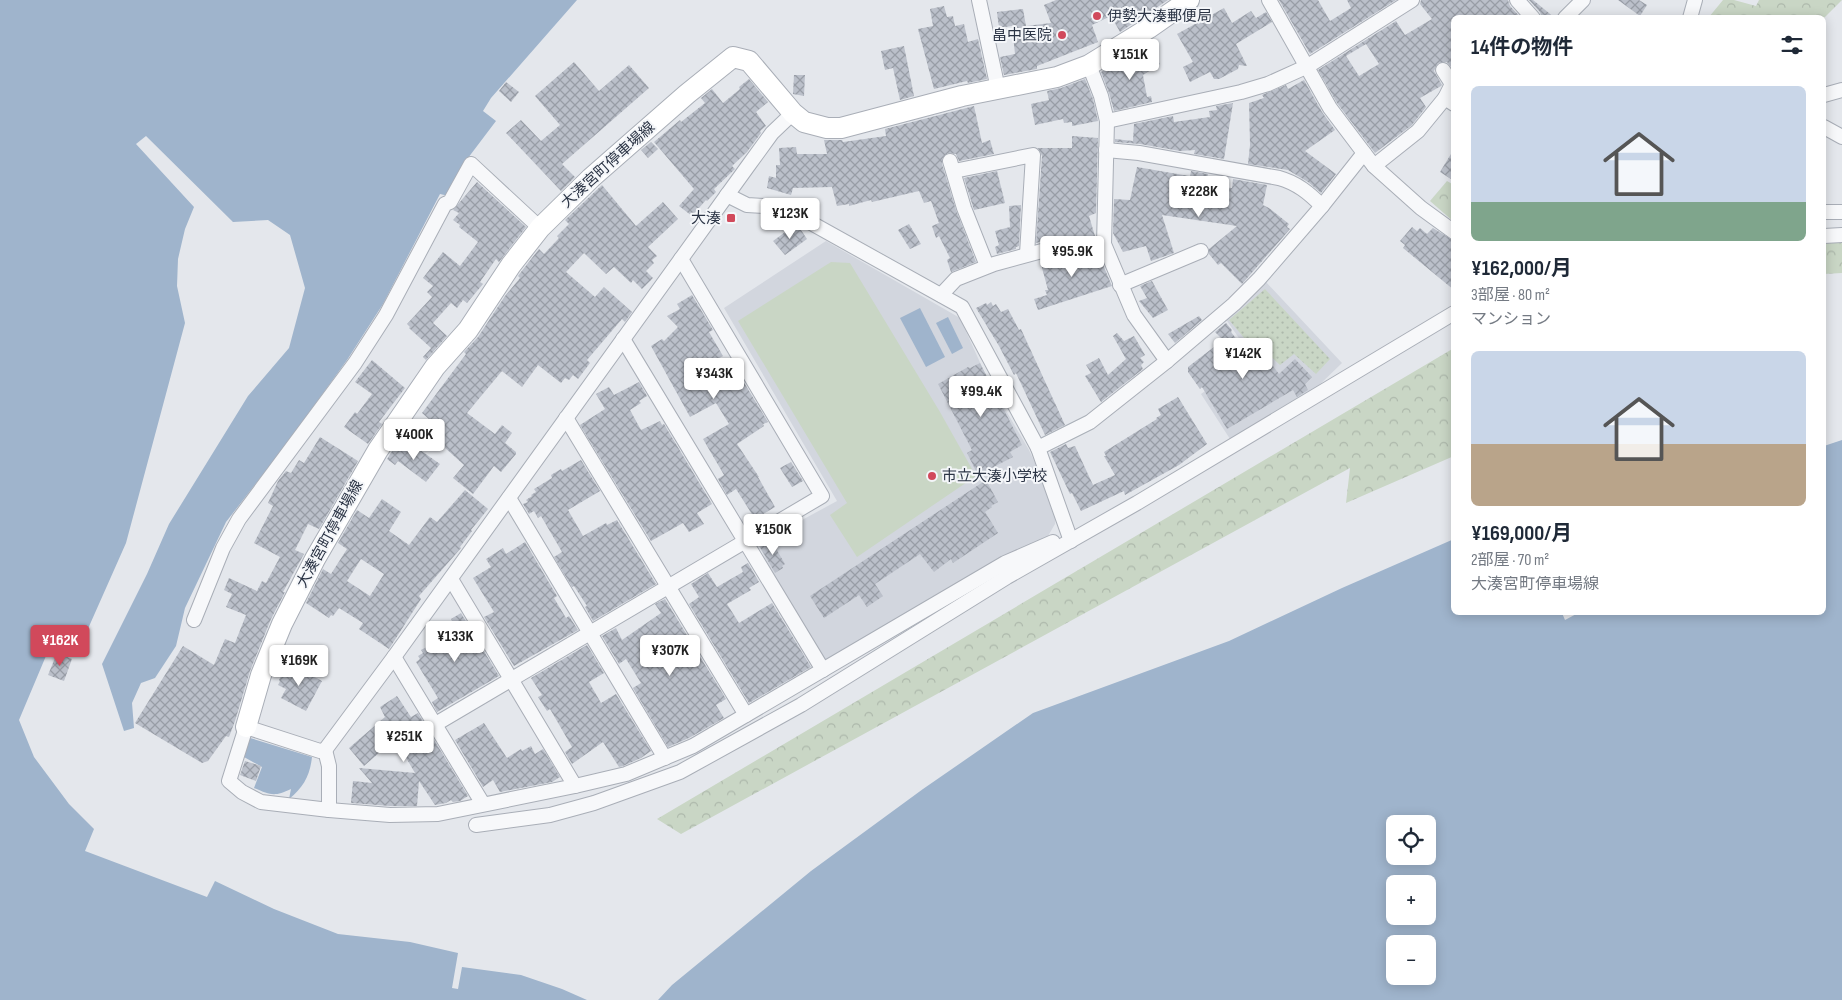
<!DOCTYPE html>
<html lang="ja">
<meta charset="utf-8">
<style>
body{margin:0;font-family:"Sofia Sans Condensed","Noto Sans JP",sans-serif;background:#f6f6f7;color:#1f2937;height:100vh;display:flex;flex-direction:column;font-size:19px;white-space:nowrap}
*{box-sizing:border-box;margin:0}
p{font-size:16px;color:#747a83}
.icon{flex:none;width:28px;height:28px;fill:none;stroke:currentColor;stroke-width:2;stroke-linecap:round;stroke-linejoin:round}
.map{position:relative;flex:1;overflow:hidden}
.details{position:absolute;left:1451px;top:15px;width:375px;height:600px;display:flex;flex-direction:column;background:#fff;border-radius:8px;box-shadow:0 2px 12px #0003}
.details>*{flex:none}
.buttons{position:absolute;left:1386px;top:815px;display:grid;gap:10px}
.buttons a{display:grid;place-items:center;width:50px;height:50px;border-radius:8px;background:#fff;box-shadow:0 2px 12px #0003;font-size:25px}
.price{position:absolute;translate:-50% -42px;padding:0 11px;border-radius:5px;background:#fff;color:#222;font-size:16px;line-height:32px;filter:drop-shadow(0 1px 2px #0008)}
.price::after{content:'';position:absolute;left:50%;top:30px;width:15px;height:11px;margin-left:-8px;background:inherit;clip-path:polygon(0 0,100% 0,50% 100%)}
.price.active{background:#d1495b;color:#fff}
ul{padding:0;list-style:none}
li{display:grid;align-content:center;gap:10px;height:265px;padding:0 20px}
li span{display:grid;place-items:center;height:155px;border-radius:8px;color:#555}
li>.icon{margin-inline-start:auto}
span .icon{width:90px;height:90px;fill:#fffc;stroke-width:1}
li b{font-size:21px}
h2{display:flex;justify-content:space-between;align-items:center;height:60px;padding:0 20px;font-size:21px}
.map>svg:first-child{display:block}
.built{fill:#d2d6de}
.forest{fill:url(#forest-crowns)}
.park{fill:url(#park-dots)}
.pitch{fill:#c9d6c5}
.water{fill:#9fb4cc;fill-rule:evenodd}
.building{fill:url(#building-cross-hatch);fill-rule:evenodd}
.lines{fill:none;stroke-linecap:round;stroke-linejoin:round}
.street-casing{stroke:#a9aeb7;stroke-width:16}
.secondary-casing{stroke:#a9aeb7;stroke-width:22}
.street{stroke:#f7f8fa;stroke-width:14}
.secondary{stroke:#fff;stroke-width:20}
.poi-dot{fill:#d1495b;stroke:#f4f6f9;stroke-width:2}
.labels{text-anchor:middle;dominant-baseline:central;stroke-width:4;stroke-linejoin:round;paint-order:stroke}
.poi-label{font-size:15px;fill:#2b3445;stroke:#f4f6f9;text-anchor:start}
.street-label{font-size:15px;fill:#2b3445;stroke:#f4f6f9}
</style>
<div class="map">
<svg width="1842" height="1000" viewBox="0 0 1842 1000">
<defs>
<pattern id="forest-crowns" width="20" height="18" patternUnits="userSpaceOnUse" patternTransform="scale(1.25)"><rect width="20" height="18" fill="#c9d6c5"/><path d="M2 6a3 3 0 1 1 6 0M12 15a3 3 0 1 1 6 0" fill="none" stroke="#adb8ab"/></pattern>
<pattern id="park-dots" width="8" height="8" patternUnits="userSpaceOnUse" patternTransform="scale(1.25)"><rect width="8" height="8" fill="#c9d6c5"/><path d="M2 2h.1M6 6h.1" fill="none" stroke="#adb8ab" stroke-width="1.8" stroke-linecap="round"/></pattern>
<pattern id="building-cross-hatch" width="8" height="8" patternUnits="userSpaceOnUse" patternTransform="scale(1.25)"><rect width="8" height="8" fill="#bbc0ca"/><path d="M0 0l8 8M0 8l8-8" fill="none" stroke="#989da6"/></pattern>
</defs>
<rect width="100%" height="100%" fill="#e4e7ec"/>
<g class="built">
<polygon points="826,241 960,318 987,378 1029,450 1056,509 1055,524 1048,536 986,568 824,664 809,645 758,544 837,501 724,308"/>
<polygon points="1266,282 1342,363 1313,391 1230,439 1201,394 1252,357 1225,318"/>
</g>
<g class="forest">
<polygon points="1723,0 1734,0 1756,6 1759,0 1842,0 1824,18 1709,17"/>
<polygon points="1447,181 1454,185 1454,222 1430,201"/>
<polygon points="1842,241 1842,273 1824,274 1824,242"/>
<polygon points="1454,348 1454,456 1346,503 1350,468 681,834 657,819"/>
</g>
<polygon class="park" points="1265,289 1330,359 1316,374 1294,354 1280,365 1266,352 1261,358 1229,320"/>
<polygon class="pitch" points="831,262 850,263 940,412 976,476 857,557 830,515 847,503 738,321"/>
<g class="water">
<polygon points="0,0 577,0 491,98 483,111 496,121 468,158 449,196 440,194 383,304 347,360 285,446 226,522 185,608 176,646 155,678 141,683 132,703 134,728 124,731 102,664 147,574 169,524 248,396 289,348 305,288 290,235 268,220 233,222 146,136 136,144 194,207 185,229 178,259 177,286 185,323 126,543 79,649 51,644 19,720 34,757 69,804 94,829 85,851 207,897 215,881 274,909 338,934 410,942 458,953 452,988 458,989 462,967 521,975 562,989 587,1000 0,1000"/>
<polygon points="920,308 945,357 926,367 900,318"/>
<polygon points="948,317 963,348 952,354 936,323"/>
<path d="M1842 440V1000H658L672 985 811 871 923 789 1033 713 1229 641 1342 588 1454 539V612L1562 613 1565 620 1580 612H1824V446ZM1395 824H1428V856H1395ZM1395 884H1428V916H1395ZM1395 944H1428V976H1395Z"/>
<path d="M247 737 312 757C310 775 304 787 289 799L291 789C274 797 271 795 254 788L262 767 244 757Z"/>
</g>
<g class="building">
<polygon points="1056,0 1168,0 1120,32 1111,16 1092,25 1098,42 1037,66 1037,69 1004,75 1000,57 1015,54 1012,26 999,28 997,12 1023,9 1026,26 1051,23 1044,5"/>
<polygon points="1279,0 1318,0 1330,21 1351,8 1347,0 1396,0 1310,54"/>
<path d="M1421 0H1508L1510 6 1521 18H1454V71L1447 62 1438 63 1434 71 1442 85 1441 86 1420 98 1426 107 1412 125 1375 153 1337 103 1318 70 1396 21 1405 35 1432 19 1420 4ZM1366 44 1379 64 1359 76 1346 56Z"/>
<polygon points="1529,0 1533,0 1555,18 1542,18 1540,12"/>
<polygon points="1618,0 1639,0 1647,5 1640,16"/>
<polygon points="944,6 947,17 953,16 955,26 964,24 968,42 978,39 987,79 968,83 967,81 934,89 918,29 933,26 930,9"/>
<polygon points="1224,8 1232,23 1251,11 1256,18 1266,12 1272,22 1236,44 1247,66 1239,65 1238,69 1219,79 1214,79 1210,72 1190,82 1183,67 1193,62 1177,34"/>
<polygon points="904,46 914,96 900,100 893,68 885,70 881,51"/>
<polygon points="1150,48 1160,64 1143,75 1147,97 1151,96 1152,102 1114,111 1109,93 1101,72 1125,57 1127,62"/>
<polygon points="574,62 599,91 629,65 649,88 562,164 575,177 561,191 506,133 521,120 541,141 560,125 535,96"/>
<polygon points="794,75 805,75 804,96 793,94"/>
<polygon points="749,79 768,102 756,112 766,126 760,131 761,133 747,152 732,166 735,169 714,189 716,192 707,201 706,200 692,216 679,206 694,189 654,142 680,120 681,122 705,103 701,98 712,89 723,103 740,89 739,87"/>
<polygon points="1085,79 1093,99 1098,121 1072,126 1072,122 1064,123 1063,119 1035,125 1031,104 1049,100 1047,91 1061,88"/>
<polygon points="1304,80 1322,112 1335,130 1305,151 1336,174 1321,193 1308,182 1288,170 1248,164 1250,145 1249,103 1264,98 1262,95 1286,85 1288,89"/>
<polygon points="506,82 519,92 511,102 499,91"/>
<polygon points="1233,103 1224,159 1194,154 1195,150 1180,151 1140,144 1115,142 1115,139 1133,141 1134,124 1173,116 1174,122 1210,117 1209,111 1217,110 1216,106"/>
<polygon points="974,106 982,143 990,140 994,154 959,161 956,154 948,153 942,159 942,164 956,210 976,262 951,272 947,260 950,258 939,236 936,238 932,226 939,223 931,201 924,203 919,191 872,202 871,200 849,206 849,204 837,206 832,187 793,188 791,195 767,188 769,176 776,178 776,165 780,165 779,148 796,147 797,154 827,154 824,140 842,140 843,142 886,136 885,129"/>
<polygon points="1072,136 1098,138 1096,213 1089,216 1095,236 1052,239 1036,243 1042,156 1038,148 1072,148"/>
<polygon points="651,142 658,149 648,158 641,150"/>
<polygon points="1454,149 1454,181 1440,172"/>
<polygon points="1137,167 1189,176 1190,176 1191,171 1208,174 1206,185 1232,188 1233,179 1267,185 1263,205 1269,208 1289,224 1287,227 1290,229 1242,284 1221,263 1218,265 1209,254 1209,249 1237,226 1162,215 1174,253 1151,261 1146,246 1123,252 1113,233 1114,199 1130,200"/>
<polygon points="997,171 1005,203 974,210 964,178"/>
<polygon points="477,182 526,227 499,262 496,259 480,282 483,284 467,303 463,300 457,308 451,303 433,323 447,336 426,360 423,357 431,348 409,328 410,327 407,324 432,297 427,292 433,286 423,278 443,252 460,266 478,242 459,227 460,225 453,220 459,213 453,210"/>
<polygon points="602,185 636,226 663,202 678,219 648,247 657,256 652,260 654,263 646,271 653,278 642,289 633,280 631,283 614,267 606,274 584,253 566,272 595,297 604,287 632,312 625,322 622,319 587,360 590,363 578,379 573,375 569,380 565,378 561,383 538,365 522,387 502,371 467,413 495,434 502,425 512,433 505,443 516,452 516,454 501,472 494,466 473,494 453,478 464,465 424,429 430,420 422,413 466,354 464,352 478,337 505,296 520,278 518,276 521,272 539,249 544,254 559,238 557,236 569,224 565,220"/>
<polygon points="1021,205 1019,246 1016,247 1016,249 997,254 995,247 999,245 995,231 1010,227 1009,206"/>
<polygon points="909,224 921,244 910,249 898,230"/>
<polygon points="792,227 795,230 799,227 807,239 785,255 773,241"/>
<polygon points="1412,227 1417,231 1420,228 1427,234 1433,228 1454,241 1454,290 1403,248 1405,245 1400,241"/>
<polygon points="1098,253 1112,286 1038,310 1034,299 1047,295 1045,290 1048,290 1041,264 1047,262 1046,259 1054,257"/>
<polygon points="1152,281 1168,310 1153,318 1139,301 1147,298 1140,286"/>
<polygon points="692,295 713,330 709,332 723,356 714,361 727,383 740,376 768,422 763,424 764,426 737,444 759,477 758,477 775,507 755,519 736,489 727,495 718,479 724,475 703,439 729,424 716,403 690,417 651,346 662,339 664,341 678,327 667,316 680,309 677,304"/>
<polygon points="991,302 993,306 996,304 1001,312 1008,309 1019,330 1021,329 1065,425 1045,435 1016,373 1014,375 999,346 976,308 986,303 987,305"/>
<polygon points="1199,316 1202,320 1175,343 1168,334"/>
<polygon points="1226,323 1232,330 1231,332 1257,366 1267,358 1279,374 1295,359 1312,377 1305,384 1308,390 1297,397 1293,390 1227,429 1202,387 1200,389 1188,372 1188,367 1223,340 1215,332"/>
<polygon points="1117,333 1124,341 1134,336 1145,355 1140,358 1144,362 1141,365 1143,369 1101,402 1085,376 1091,373 1086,365 1099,358 1108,375 1126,359 1113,336"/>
<polygon points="372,360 405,388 379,422 382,424 368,444 344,427 355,412 357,414 372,394 355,382"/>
<polygon points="980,363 1022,445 1010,452 1013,457 978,475 967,453 972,450 938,384 968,367 970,368"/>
<polygon points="639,382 647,396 639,401 641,403 630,410 641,430 660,421 662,425 664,424 712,504 697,513 704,524 689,532 683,523 651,541 580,425 605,409 596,394 609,387 614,395"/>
<polygon points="1178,397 1207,444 1179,465 1125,495 1124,491 1081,511 1072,493 1070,494 1050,452 1066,444 1068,448 1075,446 1093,485 1115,475 1104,456 1106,456 1104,452 1157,419 1156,418 1161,415 1158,409"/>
<polygon points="320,437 358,461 319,529 308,524 295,550 304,554 283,592 285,592 271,619 250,671 235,721 229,737 226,736 208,761 202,763 135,723 183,646 214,665 225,639 235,643 246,615 226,607 232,594 224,590 229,578 257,591 262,581 266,583 280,557 254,543 273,506 268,503 278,481 286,471 291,473 299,460 304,463"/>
<polygon points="399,440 410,449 413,445 440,464 426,482 398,461 395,465 387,459"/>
<polygon points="581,460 600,491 568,510 583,536 606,523 607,525 617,520 656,584 593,621 585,607 587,606 574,586 572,587 554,557 562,552 541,516 538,518 534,511 529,514 523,504 528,502 526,500 532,496 531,495 536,492 534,489 552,478 551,475 561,469 562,471"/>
<polygon points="791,462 803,481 792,487 780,468"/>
<polygon points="986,480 998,502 991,506 992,507 985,512 998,533 953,563 951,559 934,572 920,554 875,584 883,596 867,607 859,595 824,618 810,596"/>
<path d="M465 490 488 509 471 530 472 531 460 547 461 548 419 596 421 599 389 649 359 629 363 623 339 608 333 616 331 615 329 618 306 603 323 569 331 574 347 549 338 543 357 510 369 518 382 499 401 512 389 531 409 545 430 517 437 522ZM361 559 384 574 370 596 347 581Z"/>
<polygon points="771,540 785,564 782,566 783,568 775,573 760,547"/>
<polygon points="525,542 557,596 554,598 566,618 569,616 578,630 514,666 484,617 494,612 473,578 491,567 486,559 503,548 506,554"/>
<polygon points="748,563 759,582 749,588 751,590 727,604 739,623 772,603 811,667 749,703 689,604 699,597 691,584 708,573 717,587 743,572 741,567"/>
<polygon points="665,599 726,699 716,705 724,718 689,738 668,747 633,688 641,683 626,659 619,664 602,636 616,628 622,640 661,613 655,604"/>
<polygon points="461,613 499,676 437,712 432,702 438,698 416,662 420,659 418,656 423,653 421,650 432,644 428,636 452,621 451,619"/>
<polygon points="587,645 604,673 589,682 601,703 616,694 651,751 641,758 623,766 619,767 603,742 572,764 565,752 572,747 550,709 547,711 538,697 542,695 531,678"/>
<polygon points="57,653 72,659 64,681 48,675"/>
<polygon points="288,663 322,681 306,711 281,698 286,689 278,685 280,681 279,680"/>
<polygon points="397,696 411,717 418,713 468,796 460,801 453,802 451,800 446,803 435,805 419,781 417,806 390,806 351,803 353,781 372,783 359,768 415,773 395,739 364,766 349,748 385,717 380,707"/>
<polygon points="484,723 507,758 521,749 522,751 531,746 535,754 543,749 560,777 552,782 500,792 493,780 483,787 455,740"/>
<polygon points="245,761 261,766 256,781 240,775"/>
</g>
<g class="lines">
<g class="street-casing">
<g id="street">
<polyline points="979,0 998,89"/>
<polyline points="1269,0 1330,108 1364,153 1374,166 1421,208 1454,232"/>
<polyline points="1517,0 1533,18"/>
<polyline points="1565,18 1583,0"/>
<polyline points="1690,18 1695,0"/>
<polyline points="1089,65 1101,96 1107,121 1104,244 1134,315 1167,361"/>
<polyline points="1443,70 1452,84 1445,98"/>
<polyline points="1824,95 1842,90"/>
<polyline points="1107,121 1241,92 1268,84 1308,66 1412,0"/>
<polyline points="1824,127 1842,137"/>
<path d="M1106 150 1139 153 1279 178C1297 183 1309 193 1322 206"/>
<polyline points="950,161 964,208 987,266"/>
<polyline points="1374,166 1418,131 1445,98 1454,104"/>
<polyline points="954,171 1033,155 1027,254"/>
<polyline points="727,195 747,205 764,206 795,214 962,307 1038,448 1071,541"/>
<polyline points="1824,212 1842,212"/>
<polyline points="1824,236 1842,235"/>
<polyline points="1120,285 1201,251"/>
<polyline points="941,295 956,279 994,264 1053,248 1104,244"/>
<polyline points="623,339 823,670"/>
<polyline points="566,418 746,715"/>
<polyline points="1038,448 1090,422 1167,361 1234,304 1259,279 1322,206 1364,153"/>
<polyline points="509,498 665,758"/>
<polyline points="451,579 575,786"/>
<polyline points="194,620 223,548 239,519 355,363 386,315 445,204 450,202 471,164 540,228"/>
<polyline points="394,657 483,804"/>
<polyline points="434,725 822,496 681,259"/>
<polyline points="325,750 320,751 246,727 229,781 242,792 261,802 329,810 390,815 438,814 575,786 626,774 693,746 1005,563 1053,542"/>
<polyline points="325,750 394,657 748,166 772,133 793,113"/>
<polyline points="325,750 329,766 329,810"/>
<polyline points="476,825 550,815 594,803 680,772 801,705 1007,577 1137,503 1454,313"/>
</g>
</g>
<g class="secondary-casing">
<polyline id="secondary" points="246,727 261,675 282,624 315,559 378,450 435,367 468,330 511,265 540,228 591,178 687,94 733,57 749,61 793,113 804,122 827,128 841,128 962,96 1057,77 1089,65 1149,28 1189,0"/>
</g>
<use href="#street" class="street"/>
<use href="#secondary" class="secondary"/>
</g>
<g class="poi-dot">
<circle cx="1097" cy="16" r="5"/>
<circle cx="1062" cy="35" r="5"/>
<rect x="726" y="213" width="10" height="10" rx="2.5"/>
<circle cx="932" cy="476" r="5"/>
</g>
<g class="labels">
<g class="poi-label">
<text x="1107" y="16">伊勢大湊郵便局</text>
<text x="1052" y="35" text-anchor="end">畠中医院</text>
<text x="721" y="218" text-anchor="end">大湊</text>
<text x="942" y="476">市立大湊小学校</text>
</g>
<g class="street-label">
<text transform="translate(608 165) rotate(-42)">大湊宮町停車場線</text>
<text transform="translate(330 534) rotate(-61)">大湊宮町停車場線</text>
</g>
</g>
</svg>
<div class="buttons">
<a><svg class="icon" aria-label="locate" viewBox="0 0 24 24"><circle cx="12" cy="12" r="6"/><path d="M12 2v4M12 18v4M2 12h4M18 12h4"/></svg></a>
<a>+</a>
<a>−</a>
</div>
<b class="price" style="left:1130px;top:81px">¥151K</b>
<b class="price" style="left:1199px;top:218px">¥228K</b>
<b class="price" style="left:790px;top:240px">¥123K</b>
<b class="price" style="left:1072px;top:278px">¥95.9K</b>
<b class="price" style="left:1243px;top:380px">¥142K</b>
<b class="price" style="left:714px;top:400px">¥343K</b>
<b class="price" style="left:981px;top:418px">¥99.4K</b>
<b class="price" style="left:414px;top:461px">¥400K</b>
<b class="price" style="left:773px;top:556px">¥150K</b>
<b class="price" style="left:455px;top:663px">¥133K</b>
<b class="price active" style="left:60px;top:667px">¥162K</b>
<b class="price" style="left:670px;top:677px">¥307K</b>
<b class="price" style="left:299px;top:687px">¥169K</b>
<b class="price" style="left:404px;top:763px">¥251K</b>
<section class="details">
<h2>14件の物件<svg class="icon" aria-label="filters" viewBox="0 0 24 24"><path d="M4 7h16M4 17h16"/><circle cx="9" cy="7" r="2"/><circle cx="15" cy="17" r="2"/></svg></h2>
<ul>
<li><span style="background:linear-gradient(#c9d6e8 75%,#7fa58c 0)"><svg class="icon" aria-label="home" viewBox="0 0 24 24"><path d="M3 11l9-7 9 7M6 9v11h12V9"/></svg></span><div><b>¥162,000/月</b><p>3部屋 · 80 m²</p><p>マンション</p></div></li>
<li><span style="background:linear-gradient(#c9d6e8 60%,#b9a48a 0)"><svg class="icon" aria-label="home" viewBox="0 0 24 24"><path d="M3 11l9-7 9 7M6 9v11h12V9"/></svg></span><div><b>¥169,000/月</b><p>2部屋 · 70 m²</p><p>大湊宮町停車場線</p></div></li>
</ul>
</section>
</div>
